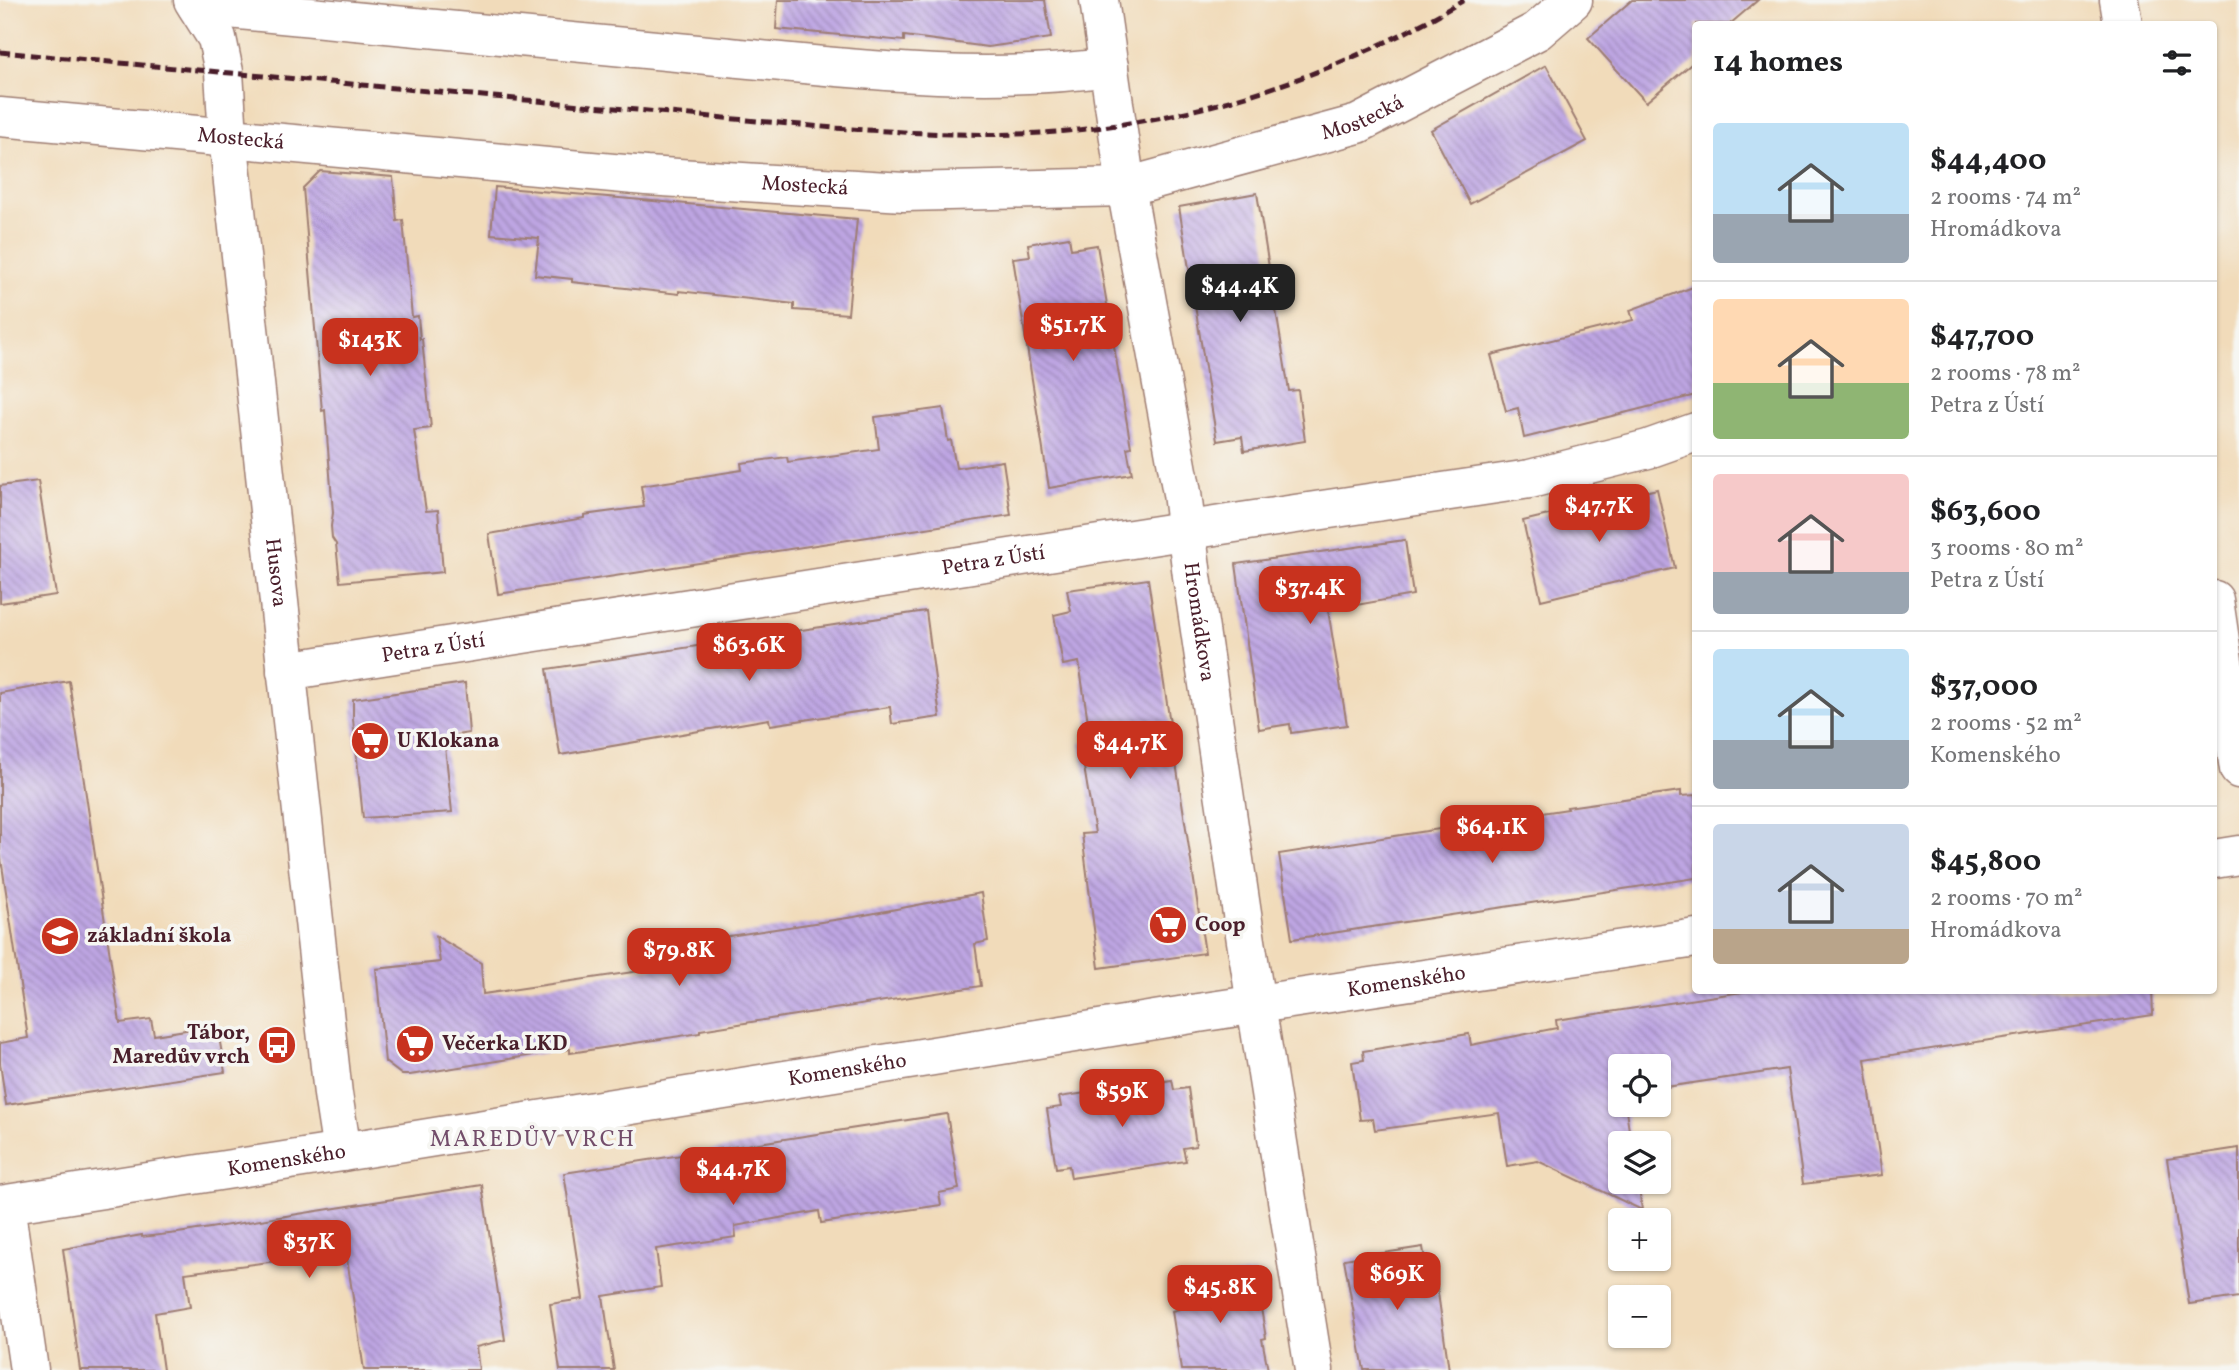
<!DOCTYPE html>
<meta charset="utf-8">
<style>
body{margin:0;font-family:Vollkorn,serif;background:#f6f6f6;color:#202124;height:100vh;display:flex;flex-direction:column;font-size:26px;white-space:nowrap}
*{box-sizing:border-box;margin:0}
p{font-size:23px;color:#757577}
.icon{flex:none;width:38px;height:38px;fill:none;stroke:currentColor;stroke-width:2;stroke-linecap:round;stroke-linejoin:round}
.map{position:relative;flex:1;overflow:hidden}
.drawer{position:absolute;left:1692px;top:21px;width:525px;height:973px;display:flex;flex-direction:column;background:#fff;border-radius:7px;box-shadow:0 2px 5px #0004}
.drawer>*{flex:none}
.controls{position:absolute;left:1608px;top:1054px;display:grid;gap:14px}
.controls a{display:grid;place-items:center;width:63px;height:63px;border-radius:7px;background:#fff;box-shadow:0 2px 5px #0004;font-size:35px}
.price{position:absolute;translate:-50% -60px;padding:0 16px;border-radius:14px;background:#c8321e;color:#fff;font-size:23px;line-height:46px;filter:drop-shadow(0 2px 4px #0008)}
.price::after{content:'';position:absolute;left:50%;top:42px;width:21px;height:16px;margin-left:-10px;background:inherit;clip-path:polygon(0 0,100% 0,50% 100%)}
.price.on{background:#222;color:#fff}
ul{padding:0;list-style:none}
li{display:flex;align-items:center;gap:21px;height:175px;padding:0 21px}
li+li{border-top:2px solid #e0e0e0}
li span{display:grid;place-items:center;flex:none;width:196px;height:140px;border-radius:7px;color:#555}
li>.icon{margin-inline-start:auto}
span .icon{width:84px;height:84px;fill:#fffc;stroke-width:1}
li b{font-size:30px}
h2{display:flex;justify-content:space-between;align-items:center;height:84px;padding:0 21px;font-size:30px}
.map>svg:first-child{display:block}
.building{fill:url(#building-back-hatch)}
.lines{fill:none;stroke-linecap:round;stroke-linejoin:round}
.street-casing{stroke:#9e7d72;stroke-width:41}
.street{stroke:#fff;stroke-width:38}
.rail{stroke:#4a1f2b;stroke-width:5;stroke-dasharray:10 5;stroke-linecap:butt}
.labels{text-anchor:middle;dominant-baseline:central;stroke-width:7;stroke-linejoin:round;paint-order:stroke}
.street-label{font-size:21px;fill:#4a1f2b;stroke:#f6f6f2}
.poi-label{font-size:21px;font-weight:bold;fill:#4a1f2b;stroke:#f6f6f2;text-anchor:start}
.neighbourhood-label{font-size:23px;letter-spacing:2px;fill:#734e6b;stroke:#f6f6f2}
</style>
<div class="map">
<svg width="2239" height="1370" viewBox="0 0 2239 1370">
<defs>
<pattern id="building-back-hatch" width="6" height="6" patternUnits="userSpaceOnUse" patternTransform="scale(1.75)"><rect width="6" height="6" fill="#bea6e3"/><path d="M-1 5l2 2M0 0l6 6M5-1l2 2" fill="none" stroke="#9c87b8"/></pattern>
</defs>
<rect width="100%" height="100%" fill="#f6f6f2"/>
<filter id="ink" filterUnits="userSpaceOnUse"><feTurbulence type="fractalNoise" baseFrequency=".0143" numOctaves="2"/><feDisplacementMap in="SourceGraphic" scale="14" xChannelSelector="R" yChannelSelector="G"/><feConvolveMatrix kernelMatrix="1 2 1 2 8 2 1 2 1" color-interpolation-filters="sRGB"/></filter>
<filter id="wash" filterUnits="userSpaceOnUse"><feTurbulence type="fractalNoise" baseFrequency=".00686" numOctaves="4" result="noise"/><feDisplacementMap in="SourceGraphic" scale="28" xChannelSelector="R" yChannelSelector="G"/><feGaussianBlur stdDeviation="1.57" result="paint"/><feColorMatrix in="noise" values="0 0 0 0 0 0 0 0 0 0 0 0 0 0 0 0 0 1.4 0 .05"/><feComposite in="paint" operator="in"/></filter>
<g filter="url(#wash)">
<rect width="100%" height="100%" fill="#f1dbba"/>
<g id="blocks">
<g class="building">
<polygon points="778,0 1045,0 1051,38 988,47 904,36 904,41 776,29"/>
<polygon points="1632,0 1758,0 1730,24 1696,24 1696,60 1646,102 1588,38"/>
<polygon points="1546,65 1587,141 1470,204 1431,130"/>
<polygon points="320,171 393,177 397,221 403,220 412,317 418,316 420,339 422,339 431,428 414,430 426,511 438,510 443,572 340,582 336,544 332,538 331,526 333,513 325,410 322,411 303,188"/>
<polygon points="495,187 857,219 848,314 794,310 794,304 679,291 679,294 572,282 572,279 535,275 539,238 491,234"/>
<polygon points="1257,193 1289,391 1298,390 1305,441 1244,451 1242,437 1217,441 1179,207"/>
<polygon points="1069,237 1071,249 1097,245 1131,447 1127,448 1132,474 1049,488 1013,258 1030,256 1028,244"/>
<polygon points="1696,286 1696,395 1524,438 1518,408 1506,411 1491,355 1633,320 1630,310"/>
<polygon points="943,408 948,441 951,440 956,468 1003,461 1011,515 498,594 489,534 584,518 584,515 644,507 641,486 742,470 741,463 787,457 788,462 879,449 875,417"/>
<polygon points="38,481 56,595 0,603 0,486"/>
<polygon points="1657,489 1675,568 1541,600 1523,521"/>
<polygon points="1405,540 1413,595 1328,610 1347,725 1291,733 1290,724 1259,729 1236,564"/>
<polygon points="1148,579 1205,953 1099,968 1082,834 1095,833 1080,743 1091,742 1079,662 1063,665 1054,615 1071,611 1067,590"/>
<polygon points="926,611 940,717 892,724 890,707 770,725 769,719 560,755 547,669"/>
<polygon points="69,681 120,1023 151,1019 154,1035 217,1025 225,1072 6,1105 0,1063 0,1043 28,1038 0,852 0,693"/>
<polygon points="465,683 469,733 444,737 452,812 363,818 353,719 353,699"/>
<polygon points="1681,791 1681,796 1696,795 1696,878 1292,939 1279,854 1568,809 1567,807"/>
<polygon points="981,893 988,941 975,944 981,986 700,1030 700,1033 570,1053 570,1049 410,1075 402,1075 385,1062 376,969 440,962 436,936 481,963 483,994 654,969 651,943 696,937 696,941 854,917"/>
<polygon points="1755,990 2152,990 2153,1015 1865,1059 1882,1175 1803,1184 1787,1069 1659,1088 1659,1066 1620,1066 1620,1104 1625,1104 1631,1143 1620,1143 1620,1181 1638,1181 1642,1210 1538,1161 1507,1166 1499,1113 1375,1130 1373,1119 1360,1120 1352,1062 1364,1060 1363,1051 1469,1034 1471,1045 1557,1028 1556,1020"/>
<polygon points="1172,1080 1174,1090 1188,1088 1196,1146 1183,1148 1186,1161 1071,1178 1069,1166 1056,1168 1047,1109 1061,1107 1059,1097"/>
<polygon points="947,1114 959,1189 939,1193 941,1205 821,1223 819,1211 735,1226 736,1237 656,1249 661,1287 603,1296 614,1370 560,1370 550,1304 583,1299 564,1173"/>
<polygon points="2239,1148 2239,1297 2189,1304 2167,1159"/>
<polygon points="482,1185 505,1340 476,1347 479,1370 364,1370 346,1252 185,1273 190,1307 155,1313 163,1370 80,1370 63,1249 142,1235 142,1237 178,1233"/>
<polygon points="1423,1247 1427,1273 1435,1272 1449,1370 1364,1370 1344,1259"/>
<polygon points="1255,1272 1266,1338 1262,1339 1268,1370 1181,1370 1172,1311 1179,1309 1176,1284"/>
</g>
</g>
</g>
<g filter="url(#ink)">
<use href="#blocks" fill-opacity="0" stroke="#9e7d72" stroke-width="2"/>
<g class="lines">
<g class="street-casing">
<g id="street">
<path id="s1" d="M193 0 217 38 224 72 228 137 333 1094 342 1152"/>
<path id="s2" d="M1099 0 1126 187 1182 493 1192 576 1246 941 1314 1370"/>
<polyline points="2119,0 2123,24"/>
<path d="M197 6C368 23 538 39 708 55 839 67 978 86 1109 67"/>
<path id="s3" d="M0 117 646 176 904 192 1126 187 1358 124 1537 31 1573 0"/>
<polyline points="2214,600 2239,769"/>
<path id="s4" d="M286 671 1228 524 1530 479 1648 449 1696 432"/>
<polyline points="2214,859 2239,855"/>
<path id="s5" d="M0 1205 342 1152 1198 1013 1696 938"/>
<polyline points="5,1205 29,1370"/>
</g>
</g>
<use href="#street" class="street"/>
<path class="rail" d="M0 52 834 128C903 132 972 137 1041 133 1189 124 1337 76 1464 0"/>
</g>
</g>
<defs>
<g id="supermarket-disc" transform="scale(2.0125)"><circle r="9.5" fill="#c8321e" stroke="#f6f6f2"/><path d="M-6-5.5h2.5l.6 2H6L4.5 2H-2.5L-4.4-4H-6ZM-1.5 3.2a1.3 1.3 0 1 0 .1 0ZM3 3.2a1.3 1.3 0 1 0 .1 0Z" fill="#fff"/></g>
<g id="school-disc" transform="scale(2.0125)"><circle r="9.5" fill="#c8321e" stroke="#f6f6f2"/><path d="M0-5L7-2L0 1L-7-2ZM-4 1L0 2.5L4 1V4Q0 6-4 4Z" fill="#fff"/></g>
<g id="bus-disc" transform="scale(2.0125)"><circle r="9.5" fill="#c8321e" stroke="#f6f6f2"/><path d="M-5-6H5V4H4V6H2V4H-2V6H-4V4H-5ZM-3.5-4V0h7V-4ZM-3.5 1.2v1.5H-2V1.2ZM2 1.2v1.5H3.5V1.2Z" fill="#fff"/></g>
</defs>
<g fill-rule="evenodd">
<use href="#supermarket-disc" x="370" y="741"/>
<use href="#supermarket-disc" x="1168" y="925"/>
<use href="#school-disc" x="60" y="936"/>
<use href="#supermarket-disc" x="415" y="1044"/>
<use href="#bus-disc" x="277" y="1045"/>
</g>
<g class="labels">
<g class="street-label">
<text stroke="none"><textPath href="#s3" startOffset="1376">Mostecká</textPath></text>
<text stroke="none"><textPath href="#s3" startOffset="242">Mostecká</textPath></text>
<text stroke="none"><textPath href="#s3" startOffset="808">Mostecká</textPath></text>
<text stroke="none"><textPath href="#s4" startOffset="716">Petra z Ústí</textPath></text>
<text stroke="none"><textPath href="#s1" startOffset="583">Husova</textPath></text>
<text stroke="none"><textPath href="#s2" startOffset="630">Hromádkova</textPath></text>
<text stroke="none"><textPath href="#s4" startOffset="149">Petra z Ústí</textPath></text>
<text stroke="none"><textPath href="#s5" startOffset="1424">Komenského</textPath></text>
<text stroke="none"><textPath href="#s5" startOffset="858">Komenského</textPath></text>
<text stroke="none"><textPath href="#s5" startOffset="290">Komenského</textPath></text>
</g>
<g class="poi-label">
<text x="397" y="741">U Klokana</text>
<text x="1195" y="925">Coop</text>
<text x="87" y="936">základní škola</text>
<text x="250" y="1033" text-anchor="end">Tábor,<tspan x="250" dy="24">Maredův vrch</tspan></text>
<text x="442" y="1044">Večerka LKD</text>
</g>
<g class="neighbourhood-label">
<text x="533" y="1140">MAREDŮV VRCH</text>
</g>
</g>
</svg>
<div class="controls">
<a><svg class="icon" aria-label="locate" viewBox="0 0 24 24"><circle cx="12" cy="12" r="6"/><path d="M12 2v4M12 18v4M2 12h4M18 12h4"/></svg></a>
<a><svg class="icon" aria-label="layers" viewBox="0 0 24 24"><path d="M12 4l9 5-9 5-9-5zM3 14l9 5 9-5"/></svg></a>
<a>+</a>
<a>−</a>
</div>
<b class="price on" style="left:1240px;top:324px">$44.4K</b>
<b class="price" style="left:1073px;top:363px">$51.7K</b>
<b class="price" style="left:370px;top:378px">$143K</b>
<b class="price" style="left:1599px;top:544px">$47.7K</b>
<b class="price" style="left:1310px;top:626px">$37.4K</b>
<b class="price" style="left:749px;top:683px">$63.6K</b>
<b class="price" style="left:1130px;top:781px">$44.7K</b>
<b class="price" style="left:1492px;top:865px">$64.1K</b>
<b class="price" style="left:679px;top:988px">$79.8K</b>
<b class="price" style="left:1122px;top:1129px">$59K</b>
<b class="price" style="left:733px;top:1207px">$44.7K</b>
<b class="price" style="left:309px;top:1280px">$37K</b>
<b class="price" style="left:1397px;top:1312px">$69K</b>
<b class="price" style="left:1220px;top:1325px">$45.8K</b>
<section class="drawer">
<h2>14 homes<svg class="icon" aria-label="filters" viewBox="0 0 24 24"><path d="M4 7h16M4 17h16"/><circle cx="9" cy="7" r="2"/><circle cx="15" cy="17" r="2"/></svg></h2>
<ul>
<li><span style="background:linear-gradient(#bfe0f5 65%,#9aa5b1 0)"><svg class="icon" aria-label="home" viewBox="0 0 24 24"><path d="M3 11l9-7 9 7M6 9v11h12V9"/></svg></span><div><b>$44,400</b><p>2 rooms · 74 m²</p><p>Hromádkova</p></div></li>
<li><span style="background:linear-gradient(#ffd9b3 60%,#8fb573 0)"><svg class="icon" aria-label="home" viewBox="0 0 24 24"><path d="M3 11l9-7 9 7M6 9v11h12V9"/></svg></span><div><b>$47,700</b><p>2 rooms · 78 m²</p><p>Petra z Ústí</p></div></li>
<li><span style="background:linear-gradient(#f6c9c9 70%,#9aa5b1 0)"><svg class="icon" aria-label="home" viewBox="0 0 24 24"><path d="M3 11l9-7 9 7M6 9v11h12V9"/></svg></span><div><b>$63,600</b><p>3 rooms · 80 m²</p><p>Petra z Ústí</p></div></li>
<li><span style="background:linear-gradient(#bfe0f5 65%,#9aa5b1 0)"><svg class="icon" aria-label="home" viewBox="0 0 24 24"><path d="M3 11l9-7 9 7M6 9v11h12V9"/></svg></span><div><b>$37,000</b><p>2 rooms · 52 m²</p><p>Komenského</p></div></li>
<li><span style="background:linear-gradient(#c9d6e8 75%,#b9a48a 0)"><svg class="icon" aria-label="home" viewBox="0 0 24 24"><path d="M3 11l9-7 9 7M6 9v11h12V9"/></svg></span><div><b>$45,800</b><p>2 rooms · 70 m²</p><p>Hromádkova</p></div></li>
</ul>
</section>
</div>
